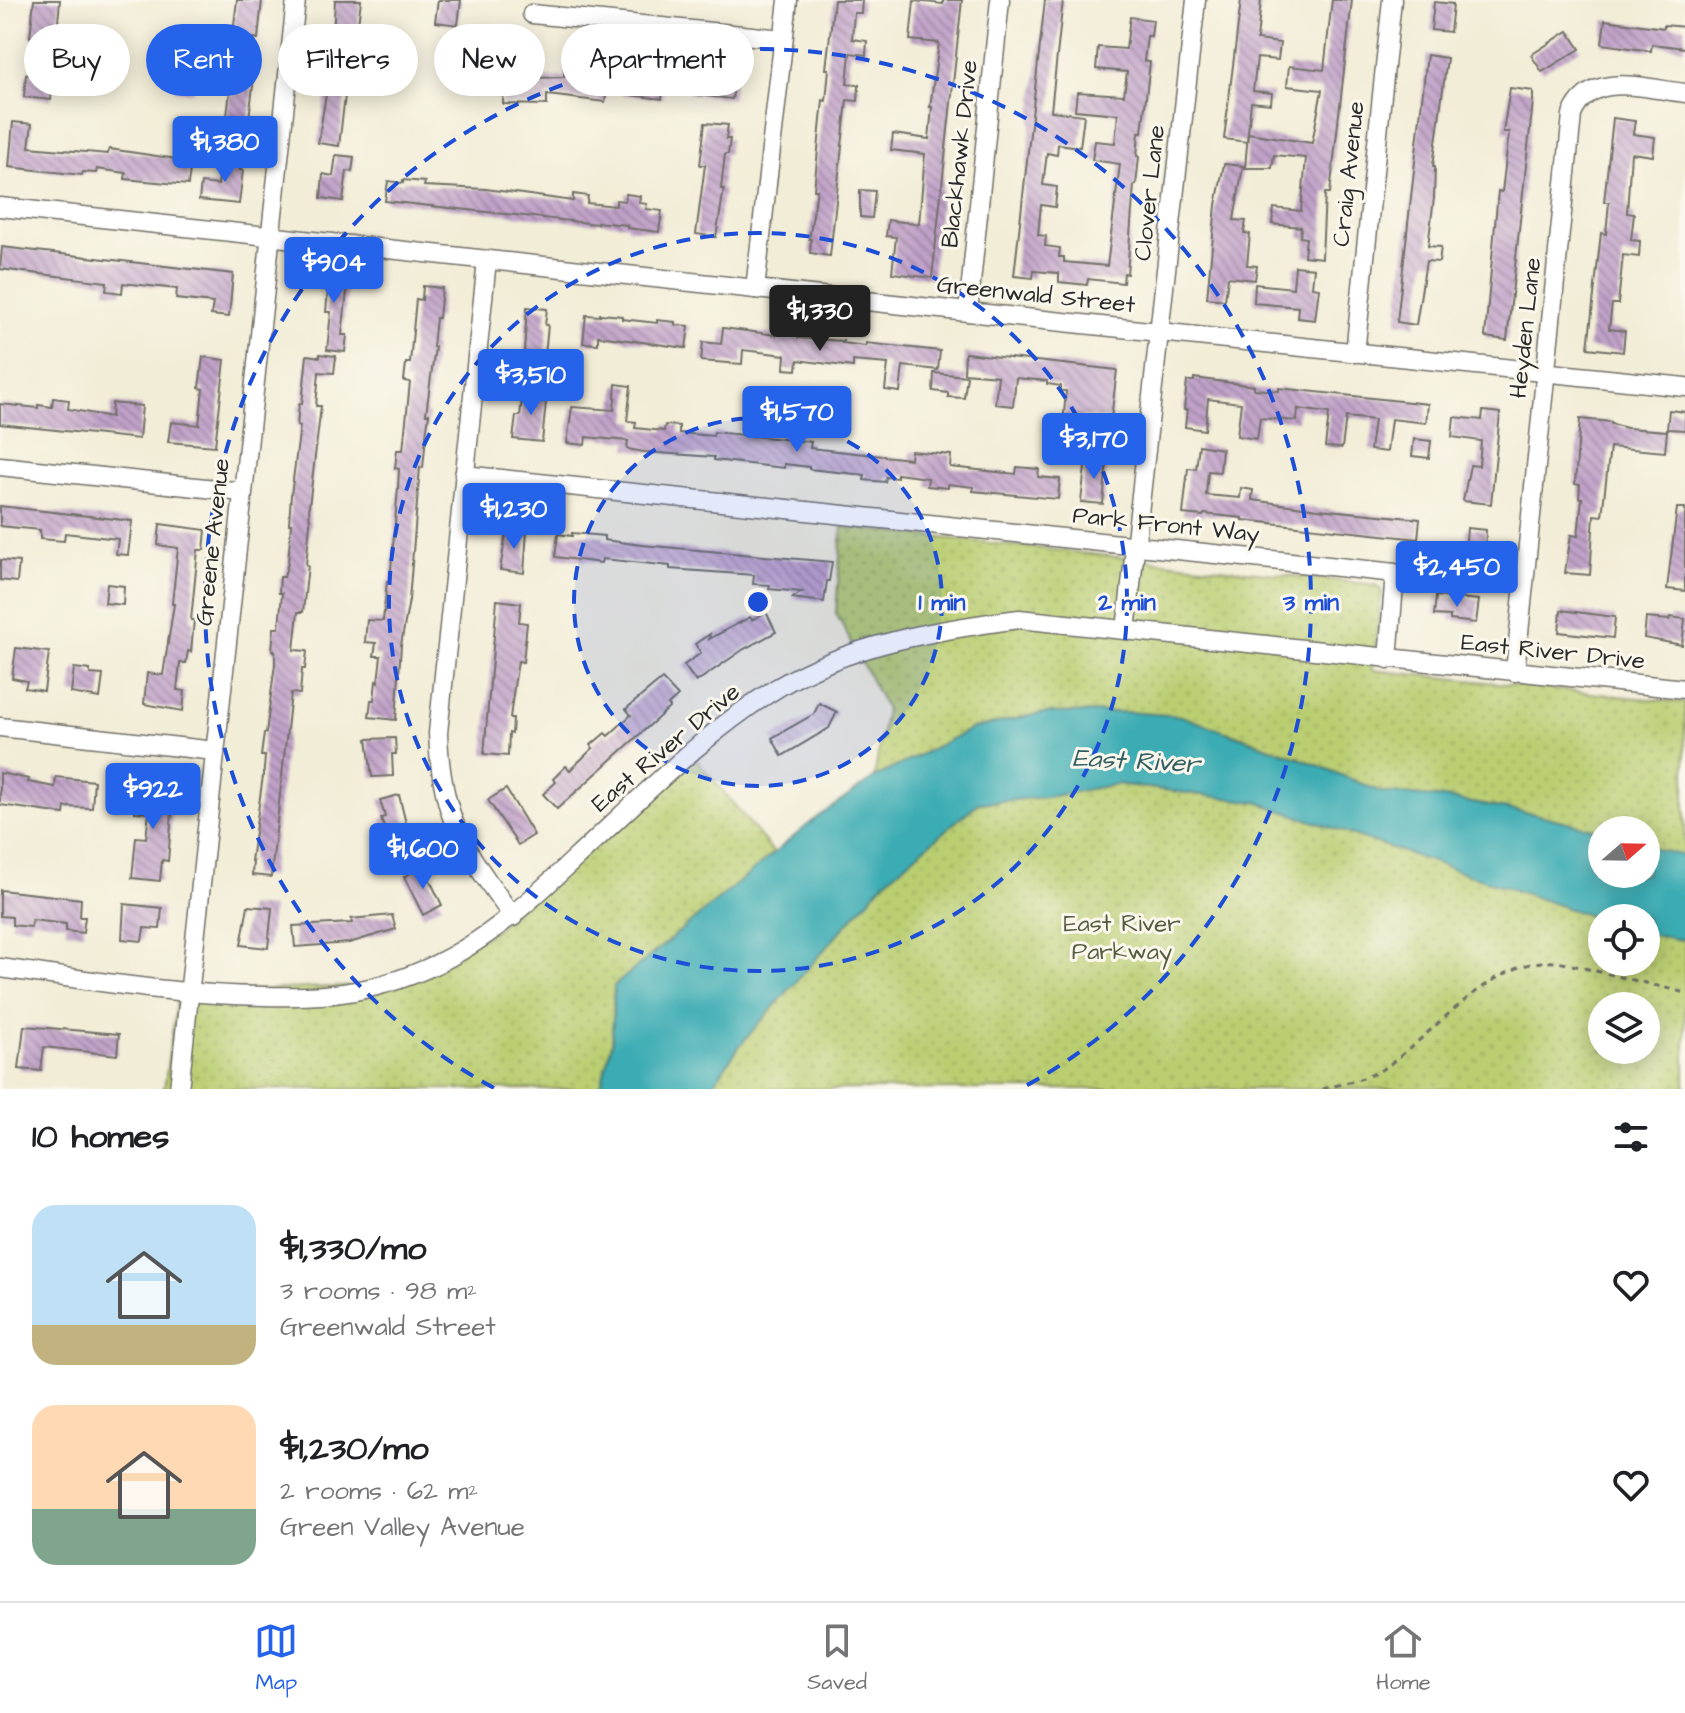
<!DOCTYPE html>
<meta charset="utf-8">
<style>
body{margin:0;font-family:"Architects Daughter",sans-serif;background:#f2f2f2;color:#202124;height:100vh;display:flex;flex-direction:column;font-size:30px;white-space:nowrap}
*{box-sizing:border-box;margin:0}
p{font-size:26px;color:#757577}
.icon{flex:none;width:44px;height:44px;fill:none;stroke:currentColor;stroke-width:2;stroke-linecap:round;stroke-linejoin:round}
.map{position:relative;height:1089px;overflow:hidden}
.details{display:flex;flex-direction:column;background:#fff;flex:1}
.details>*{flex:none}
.top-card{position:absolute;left:24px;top:24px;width:800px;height:72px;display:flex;gap:16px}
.needle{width:52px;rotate:70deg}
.buttons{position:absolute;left:1588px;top:816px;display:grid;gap:16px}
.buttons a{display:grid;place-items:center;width:72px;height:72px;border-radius:50%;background:#fff;box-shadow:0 4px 20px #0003;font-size:40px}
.price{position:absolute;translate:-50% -68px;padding:0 18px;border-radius:8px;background:#2563eb;color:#fff;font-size:26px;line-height:52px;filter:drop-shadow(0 2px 4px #0008)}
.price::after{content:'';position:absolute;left:50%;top:48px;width:24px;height:18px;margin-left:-12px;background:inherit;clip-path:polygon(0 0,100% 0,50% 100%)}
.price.current{background:#222;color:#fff}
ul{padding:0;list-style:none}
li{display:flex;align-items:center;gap:24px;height:200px;padding:0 32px}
li span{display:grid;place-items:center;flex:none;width:224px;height:160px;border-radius:24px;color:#555}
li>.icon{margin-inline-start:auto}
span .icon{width:96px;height:96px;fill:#fffc;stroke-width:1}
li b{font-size:34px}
h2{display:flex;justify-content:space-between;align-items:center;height:96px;padding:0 32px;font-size:34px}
.pill{padding:0 28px;border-radius:36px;background:#fff;box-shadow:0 4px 20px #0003;font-size:28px;line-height:72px}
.pill.current{background:#2563eb;color:#fff}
.dock{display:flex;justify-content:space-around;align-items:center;height:112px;border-top:2px solid #e0e0e0;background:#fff;font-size:22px;color:#757577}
.dock a{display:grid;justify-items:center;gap:4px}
.dock .current{color:#2563eb}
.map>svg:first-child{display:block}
.park{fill:url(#park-dots);stroke:#727c4e;stroke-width:2;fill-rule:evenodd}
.water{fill:#3aacb3;stroke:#326c6f;stroke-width:2}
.building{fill:url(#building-back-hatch)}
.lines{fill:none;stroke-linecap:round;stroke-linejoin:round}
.minor-casing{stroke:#716f67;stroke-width:21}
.path{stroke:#716f67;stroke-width:3;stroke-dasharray:6 6;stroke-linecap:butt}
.minor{stroke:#fff;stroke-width:18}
.ring{fill:none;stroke:#1d4ed8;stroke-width:4;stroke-dasharray:14 10}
.labels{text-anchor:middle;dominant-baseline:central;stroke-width:6;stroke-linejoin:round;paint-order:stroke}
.street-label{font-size:24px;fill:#2b2b2b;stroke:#fbf7ec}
.park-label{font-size:24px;fill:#565c40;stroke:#fbf7ec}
.water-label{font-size:26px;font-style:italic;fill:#315f61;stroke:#fbf7ec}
.centre{fill:#1d4ed8;stroke:#fbf7ec;stroke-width:4}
.ring-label{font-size:24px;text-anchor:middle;font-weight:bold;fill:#1d4ed8;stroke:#fbf7ec;stroke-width:6;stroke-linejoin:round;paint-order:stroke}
</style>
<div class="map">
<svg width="1685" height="1089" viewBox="0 0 1685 1089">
<defs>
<pattern id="park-dots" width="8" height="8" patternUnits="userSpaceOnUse" patternTransform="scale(2)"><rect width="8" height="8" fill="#bacd71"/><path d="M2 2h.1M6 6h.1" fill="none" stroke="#a0b062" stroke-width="1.8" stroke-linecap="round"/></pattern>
<pattern id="building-back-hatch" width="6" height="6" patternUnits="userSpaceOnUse" patternTransform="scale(2)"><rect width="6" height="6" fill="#c0a1c8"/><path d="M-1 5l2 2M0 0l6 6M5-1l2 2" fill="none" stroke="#9c83a3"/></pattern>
</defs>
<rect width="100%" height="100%" fill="#fbf7ec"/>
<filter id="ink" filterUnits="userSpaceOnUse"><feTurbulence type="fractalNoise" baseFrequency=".0125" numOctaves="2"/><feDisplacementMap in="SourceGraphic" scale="16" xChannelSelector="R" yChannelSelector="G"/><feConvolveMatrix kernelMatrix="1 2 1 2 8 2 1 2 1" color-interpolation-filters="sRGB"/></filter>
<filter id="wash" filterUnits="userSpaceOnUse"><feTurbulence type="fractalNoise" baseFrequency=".006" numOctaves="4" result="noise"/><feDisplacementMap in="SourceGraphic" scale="32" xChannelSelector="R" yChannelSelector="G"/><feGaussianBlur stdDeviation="1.8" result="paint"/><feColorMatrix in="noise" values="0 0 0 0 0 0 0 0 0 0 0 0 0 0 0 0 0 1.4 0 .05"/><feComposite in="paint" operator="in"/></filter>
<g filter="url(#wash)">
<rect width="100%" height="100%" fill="#f2edd7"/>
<g class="park">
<polygon points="842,527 1376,585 1382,591 1372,670 1685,703 1685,856 1646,847 1646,830 1602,831 1535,814 1444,798 1381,792 1315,764 1234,734 1127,712 1042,713 971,729 874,778 886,709 836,613"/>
<polygon points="692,754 775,854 614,986 612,1043 600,1089 164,1089 178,993 383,985 489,935"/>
<path d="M1117 784 1257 802 1602 920V962H1646V934L1685 940V1089H710L740 1045 885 881 978 803 1047 797ZM1602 1006H1646V1050H1602Z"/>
</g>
<polygon class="water" points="1127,712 1181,716 1315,764 1381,792 1444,798 1535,814 1602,831 1602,874 1646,874 1646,847 1685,856 1685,940 1646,934 1646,918 1602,918 1602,920 1257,802 1117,784 1047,797 978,803 885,881 740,1045 710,1089 600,1089 612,1043 614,986 815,819 874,778 971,729 1042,713"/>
<g id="blocks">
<g class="building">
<polygon points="34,0 60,0 51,100 24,97 26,74 30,75 33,49 34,37 30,37"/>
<polygon points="237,0 262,0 258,39 254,38 250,77 254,78 247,134 225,132 230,91 226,91"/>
<polygon points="335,0 361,0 350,88 346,87 339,146 318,143 330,70 327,69 329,55 332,55"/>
<polygon points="438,0 461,0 458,25 435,22"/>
<polygon points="834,0 862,0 861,13 854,13 852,39 867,41 866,55 850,53 847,84 859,85 858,101 847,100 830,256 810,253 811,239 809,239 817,190 814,190 823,100 826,101 829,69 826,69"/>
<polygon points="943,0 962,0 932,278 892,273 896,237 886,236 888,220 919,224 925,154 891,150 893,134 929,139 932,107 930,107 939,43 910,40 914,1 943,4"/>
<polygon points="1045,0 1063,0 1051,111 1084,115 1080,147 1058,144 1057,155 1047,153 1043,185 1057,187 1055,207 1041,205 1038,235 1046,236 1045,246 1060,248 1059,257 1064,257 1064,262 1107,266 1120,164 1092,160 1095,141 1115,143 1118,114 1075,110 1077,92 1124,95 1127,72 1096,69 1098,47 1126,49 1130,17 1153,20 1151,36 1147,36 1144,61 1150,62 1142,132 1139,132 1137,156 1139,157 1136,185 1134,185 1127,274 1124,273 1123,283 1088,279 1087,285 1059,282 1059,273 1034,271 1033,278 1014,276"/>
<polygon points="1241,0 1261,0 1257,40 1280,43 1278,60 1257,58 1253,91 1272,93 1271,104 1251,102 1247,142 1224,139"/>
<polygon points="1332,0 1352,0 1330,193 1325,193 1322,258 1304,256 1306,238 1300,237 1301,227 1272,224 1274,208 1301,211 1306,158 1274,155 1272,168 1245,168 1248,133 1312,143 1322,90 1287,86 1289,66 1324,70"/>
<polygon points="1434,2 1453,4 1450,32 1431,30"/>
<polygon points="1605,20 1664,28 1664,25 1685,27 1685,48 1652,44 1651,51 1602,44"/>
<polygon points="1568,31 1580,49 1542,72 1531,55"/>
<polygon points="454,37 493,75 479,90 440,52"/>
<polygon points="1427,55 1447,58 1433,166 1435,166 1434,198 1428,246 1441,247 1439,262 1426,261 1416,325 1397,322"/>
<polygon points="565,64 586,66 584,79 608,82 605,102 547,95 547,105 503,104 504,79 564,77"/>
<polygon points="635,65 665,69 662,99 620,94 623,69 635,71"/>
<polygon points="691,71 720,75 719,79 735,81 732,99 688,94"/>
<polygon points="176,77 195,79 193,92 175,90"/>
<polygon points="1510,88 1533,91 1533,101 1507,340 1485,337 1498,191 1502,192 1509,132 1503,132"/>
<polygon points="1613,118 1635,121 1633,134 1655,137 1653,156 1631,153 1627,213 1634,214 1631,240 1640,241 1639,257 1623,255 1618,304 1612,304 1609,329 1625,331 1623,352 1588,348 1601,233 1606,234 1609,202 1604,202"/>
<polygon points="13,122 32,124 29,147 108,154 109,149 191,161 188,185 125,179 126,173 97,169 96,173 83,172 82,175 9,167"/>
<polygon points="705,123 728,125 726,139 730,139 728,154 725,154 721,189 724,189 716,237 696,234 705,165 700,165"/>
<polygon points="205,130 222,131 220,150 203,148"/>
<polygon points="336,155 354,157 352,172 347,171 343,201 321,198 323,174 333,176"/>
<polygon points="221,158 241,160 240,170 243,170 239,204 199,200 201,183 218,185"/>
<polygon points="1224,164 1243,166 1234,220 1246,221 1244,233 1250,234 1247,265 1257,266 1255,280 1228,277 1225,300 1207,298 1216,205"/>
<polygon points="403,180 425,182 424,186 486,189 573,201 573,194 588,196 587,203 616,206 616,200 625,201 626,194 640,196 639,203 647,204 646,209 662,211 659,232 627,228 627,225 597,222 597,224 385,201 388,181 403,183"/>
<polygon points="860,190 875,191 872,218 860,217"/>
<polygon points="2,247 233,274 229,317 211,315 213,303 176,299 177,289 123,283 122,293 106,291 107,282 0,269"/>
<polygon points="1295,266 1314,268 1312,287 1319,288 1315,320 1297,318 1298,307 1254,303 1255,284 1293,288"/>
<polygon points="312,270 349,274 342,335 347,335 345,352 327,350 331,312 326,312 328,290 310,288"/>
<polygon points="423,286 442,288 439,318 436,318 433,347 435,347 426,414 429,414 426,436 423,468 420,467 409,600 401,645 396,720 369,717 371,700 374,700 376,681 378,682 381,656 374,656 376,643 365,642 367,620 383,621 387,581 390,581 398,488 399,469 395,468 397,450 403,450 410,382 404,381 406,363 410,363 416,299 422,300"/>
<polygon points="527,307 547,309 545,325 548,325 545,355 524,352"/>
<polygon points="600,314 622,316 622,319 657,323 657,320 675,322 675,325 689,326 686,348 598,336 598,344 583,343 586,315 600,316"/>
<polygon points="723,328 776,335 776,333 798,335 798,338 843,341 842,343 866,346 866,343 940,351 938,370 903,366 900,392 885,390 888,364 853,361 853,367 798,360 797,370 784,369 785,355 743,350 742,364 701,361 703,342 721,344"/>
<polygon points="965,353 1117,370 1111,419 1083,416 1082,427 1063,425 1066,391 1061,391 1061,386 1047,384 1047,381 1016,378 1013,406 995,404 998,376 964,373"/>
<polygon points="320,354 336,356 334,373 319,372 316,406 321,406 309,507 310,524 306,565 308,565 303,612 298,612 294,650 307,651 305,669 302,669 300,694 291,693 271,877 252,875 253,861 251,861 264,769 265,756 261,756 264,733 266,733 275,664 275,651 272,650 274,628 279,628 282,593 279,593 280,577 284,577 288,563 291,524 289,524 291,495 300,426 297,426 299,404 302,404 307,355 320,357"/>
<polygon points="203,357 225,360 215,446 168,442 171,422 199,425 203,389 199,388"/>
<polygon points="934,373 967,376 964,398 948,397 948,393 933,391"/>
<polygon points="1194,378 1254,386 1254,389 1279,391 1279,388 1428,404 1426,423 1391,419 1387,452 1370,450 1374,420 1346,417 1342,448 1325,447 1329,413 1298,409 1297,421 1260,418 1257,439 1237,436 1241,403 1208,399 1205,430 1185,427 1187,410 1184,410 1187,381 1194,381"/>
<polygon points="616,384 631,386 627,421 636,422 635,428 664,431 665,425 679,426 679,433 713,436 714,432 811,442 810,448 910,459 911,451 951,455 950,467 1016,474 1017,467 1039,469 1038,477 1060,479 1058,499 973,491 974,487 948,484 948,488 927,486 928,478 897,474 897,478 886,477 885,482 864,480 865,475 809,469 809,467 784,464 784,468 714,460 714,457 644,452 627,449 628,441 586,437 585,445 567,443 572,407 614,410"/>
<polygon points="523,390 547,392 542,442 513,439 516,416 520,416"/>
<polygon points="53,398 69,400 68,409 111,417 112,403 142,406 139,439 0,424 0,404 38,408 38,405 52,407"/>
<polygon points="1669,410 1685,412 1685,430 1667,429"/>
<polygon points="1483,411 1500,413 1491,504 1463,501 1470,465 1479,466 1481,441 1452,437 1454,417 1482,420"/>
<polygon points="1580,419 1611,422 1611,424 1627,428 1667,431 1665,452 1610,447 1602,516 1594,515 1590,575 1565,573 1571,535 1578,536 1582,498 1579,498 1580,485 1575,484"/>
<polygon points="1414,439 1431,441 1429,458 1412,456"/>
<polygon points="1199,445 1222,449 1220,472 1208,471 1206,495 1240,498 1241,488 1253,490 1252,500 1318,509 1420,519 1418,539 1243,520 1243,518 1204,514 1203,516 1183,514 1188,468 1196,469"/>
<polygon points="1086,458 1107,460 1103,504 1081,502"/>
<polygon points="0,506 132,521 128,555 116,554 118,539 65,533 64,541 40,539 40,530 0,526"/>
<polygon points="1677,508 1685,508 1685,591 1667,589"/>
<polygon points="160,524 206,530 204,550 198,550 191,620 194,620 191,652 188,651 186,663 180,663 177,690 185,691 183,711 144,704 147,673 163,675 174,604 172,604 178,548 158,545"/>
<polygon points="507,527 527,530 524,573 500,570"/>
<polygon points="1467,528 1486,530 1485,566 1464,564"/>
<polygon points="572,533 604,536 604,540 642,545 832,562 829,581 827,581 824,602 792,598 802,592 769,589 770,585 753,584 754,575 670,569 670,566 643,563 602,559 601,563 555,557 558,534 572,536"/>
<polygon points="0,560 19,562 17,582 0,580"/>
<polygon points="107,584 124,586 123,605 105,603"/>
<polygon points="1436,596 1479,600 1476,623 1450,620 1450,616 1434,615"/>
<polygon points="497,600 521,603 519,622 527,623 523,662 518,661 514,687 510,718 513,718 512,734 509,733 508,756 484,754"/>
<polygon points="1561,610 1615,617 1613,638 1559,632"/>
<polygon points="766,612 776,632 744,649 696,682 684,665 701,653 695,644 710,634 709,639 750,617 752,620"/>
<polygon points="1670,617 1685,619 1682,645 1644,638 1646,618 1669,620"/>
<polygon points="16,648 49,652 44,691 25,688 27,681 12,678"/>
<polygon points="74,668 90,670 90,674 103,675 100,698 71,693"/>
<polygon points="662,679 678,696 668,705 670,707 557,809 543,794 556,782 553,779 566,766 570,770 593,748 591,745 605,733 608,736 631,715 626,709"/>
<polygon points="819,703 837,712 829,728 782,756 772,738 814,714"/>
<polygon points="395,738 396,754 392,754 393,776 372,777 367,739"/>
<polygon points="0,773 29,779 28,782 55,787 56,777 94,781 92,808 65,807 64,814 0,805"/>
<polygon points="138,780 164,783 162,799 173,800 168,861 162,860 160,881 132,878 136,837 146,838 149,813 135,812"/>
<polygon points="506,789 534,835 518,845 488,800"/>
<polygon points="399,795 410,840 389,845 381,818 385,817 380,800"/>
<polygon points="423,866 442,905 423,915 404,877"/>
<polygon points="0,890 81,899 80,917 85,917 83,933 66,931 66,924 32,920 31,927 12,925 12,917 0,916"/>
<polygon points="124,904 162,908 160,929 144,928 142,941 122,939"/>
<polygon points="248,906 272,908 268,948 241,945"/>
<polygon points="392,915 396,929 349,943 295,947 293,926 352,923 351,919"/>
<polygon points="24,1026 119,1034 117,1055 44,1047 41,1071 19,1069"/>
</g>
</g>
</g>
<g filter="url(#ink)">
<use href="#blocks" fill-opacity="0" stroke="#716f67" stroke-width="2"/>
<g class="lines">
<g class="minor-casing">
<g id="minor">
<polyline points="532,14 783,39"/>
<polyline points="0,207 968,312 1685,387"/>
<path d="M487 260 438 733C441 821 464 848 513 917"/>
<polyline points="755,289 788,0"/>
<polyline points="968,312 1000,0"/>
<polyline points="1355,353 1392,0"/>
<polyline points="0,466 243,492"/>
<polyline points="464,475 1395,573 1388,659"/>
<polyline points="1126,630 1196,0"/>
<path d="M1515 672 1572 115C1590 69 1646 89 1685 93"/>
<polyline points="0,727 215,751"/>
<path d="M0 968C88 980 175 995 264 996 305 997 345 996 384 984 466 961 518 912 578 856 640 799 705 732 777 688 850 644 935 630 1019 619L1685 689"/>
<polyline points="179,1089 296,0"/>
</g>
</g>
<path class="path" d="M1323 1089C1344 1083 1368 1079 1386 1067 1433 1034 1484 968 1542 962 1559 960 1579 967 1596 971 1625 978 1655 985 1685 993"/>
<use href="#minor" class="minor"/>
</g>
</g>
<circle cx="758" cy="602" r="184" fill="#1d4ed8" fill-opacity=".12"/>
<g class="ring">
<circle cx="758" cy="602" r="184"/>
<circle cx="758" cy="602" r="369"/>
<path d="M494 1088A553 553 0 1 1 1022 1088"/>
</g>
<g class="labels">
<g class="street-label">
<text transform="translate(960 154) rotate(-84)">Blackhawk Drive</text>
<text transform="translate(1349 174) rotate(-84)">Craig Avenue</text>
<text transform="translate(1150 193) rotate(-84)">Clover Lane</text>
<text transform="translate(1036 295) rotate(6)">Greenwald Street</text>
<text transform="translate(1526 328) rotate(-84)">Heyden Lane</text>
<text transform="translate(1166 525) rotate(6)">Park Front Way</text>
<text transform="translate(213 542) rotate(-84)">Greene Avenue</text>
<text transform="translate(1553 652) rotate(6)">East River Drive</text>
<text transform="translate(666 748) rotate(-40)">East River Drive</text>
</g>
<g class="park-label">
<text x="1122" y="924">East River<tspan x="1122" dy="28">Parkway</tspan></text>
</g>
<g class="water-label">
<text transform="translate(1136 761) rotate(3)">East River</text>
</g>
</g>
<circle cx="758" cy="602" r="12" class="centre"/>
<g class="ring-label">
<text x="942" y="610">1 min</text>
<text x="1127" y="610">2 min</text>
<text x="1311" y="610">3 min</text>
</g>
</svg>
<div class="buttons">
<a><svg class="needle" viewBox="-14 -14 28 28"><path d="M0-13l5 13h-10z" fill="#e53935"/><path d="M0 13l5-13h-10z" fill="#757577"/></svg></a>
<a><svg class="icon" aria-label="locate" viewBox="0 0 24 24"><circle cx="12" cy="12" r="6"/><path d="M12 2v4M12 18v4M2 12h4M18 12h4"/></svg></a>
<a><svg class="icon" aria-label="layers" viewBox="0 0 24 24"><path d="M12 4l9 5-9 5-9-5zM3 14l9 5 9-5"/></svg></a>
</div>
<b class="price" style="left:225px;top:184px">$1,380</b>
<b class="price" style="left:334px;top:305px">$904</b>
<b class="price current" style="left:820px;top:353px">$1,330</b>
<b class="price" style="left:531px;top:417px">$3,510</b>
<b class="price" style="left:797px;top:454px">$1,570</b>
<b class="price" style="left:1094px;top:481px">$3,170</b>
<b class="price" style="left:514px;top:551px">$1,230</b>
<b class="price" style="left:1457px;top:609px">$2,450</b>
<b class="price" style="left:153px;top:831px">$922</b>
<b class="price" style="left:423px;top:891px">$1,600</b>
<div class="top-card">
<a class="pill">Buy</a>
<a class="pill current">Rent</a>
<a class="pill">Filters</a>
<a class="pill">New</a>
<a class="pill">Apartment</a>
</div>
</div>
<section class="details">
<h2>10 homes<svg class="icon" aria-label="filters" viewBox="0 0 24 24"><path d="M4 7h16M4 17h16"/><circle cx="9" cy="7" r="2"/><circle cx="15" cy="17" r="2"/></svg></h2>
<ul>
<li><span style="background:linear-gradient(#bfe0f5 75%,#c2b280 0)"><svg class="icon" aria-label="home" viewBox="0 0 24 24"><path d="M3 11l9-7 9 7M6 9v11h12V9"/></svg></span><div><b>$1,330/mo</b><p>3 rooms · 98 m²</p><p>Greenwald Street</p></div><svg class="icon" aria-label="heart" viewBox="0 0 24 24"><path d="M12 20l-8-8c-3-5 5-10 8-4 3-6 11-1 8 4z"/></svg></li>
<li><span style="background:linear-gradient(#ffd9b3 65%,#7fa58c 0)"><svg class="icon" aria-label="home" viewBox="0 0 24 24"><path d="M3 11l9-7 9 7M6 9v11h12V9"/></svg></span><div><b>$1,230/mo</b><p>2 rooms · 62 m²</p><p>Green Valley Avenue</p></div><svg class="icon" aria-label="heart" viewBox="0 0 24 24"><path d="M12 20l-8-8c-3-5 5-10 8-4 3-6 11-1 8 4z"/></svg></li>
</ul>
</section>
<nav class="dock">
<a class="current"><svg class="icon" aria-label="map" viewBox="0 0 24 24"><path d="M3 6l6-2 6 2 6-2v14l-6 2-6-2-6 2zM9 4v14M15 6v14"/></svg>Map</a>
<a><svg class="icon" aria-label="saved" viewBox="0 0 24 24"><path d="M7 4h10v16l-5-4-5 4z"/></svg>Saved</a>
<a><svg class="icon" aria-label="home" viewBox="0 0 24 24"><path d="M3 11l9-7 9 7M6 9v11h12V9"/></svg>Home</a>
</nav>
